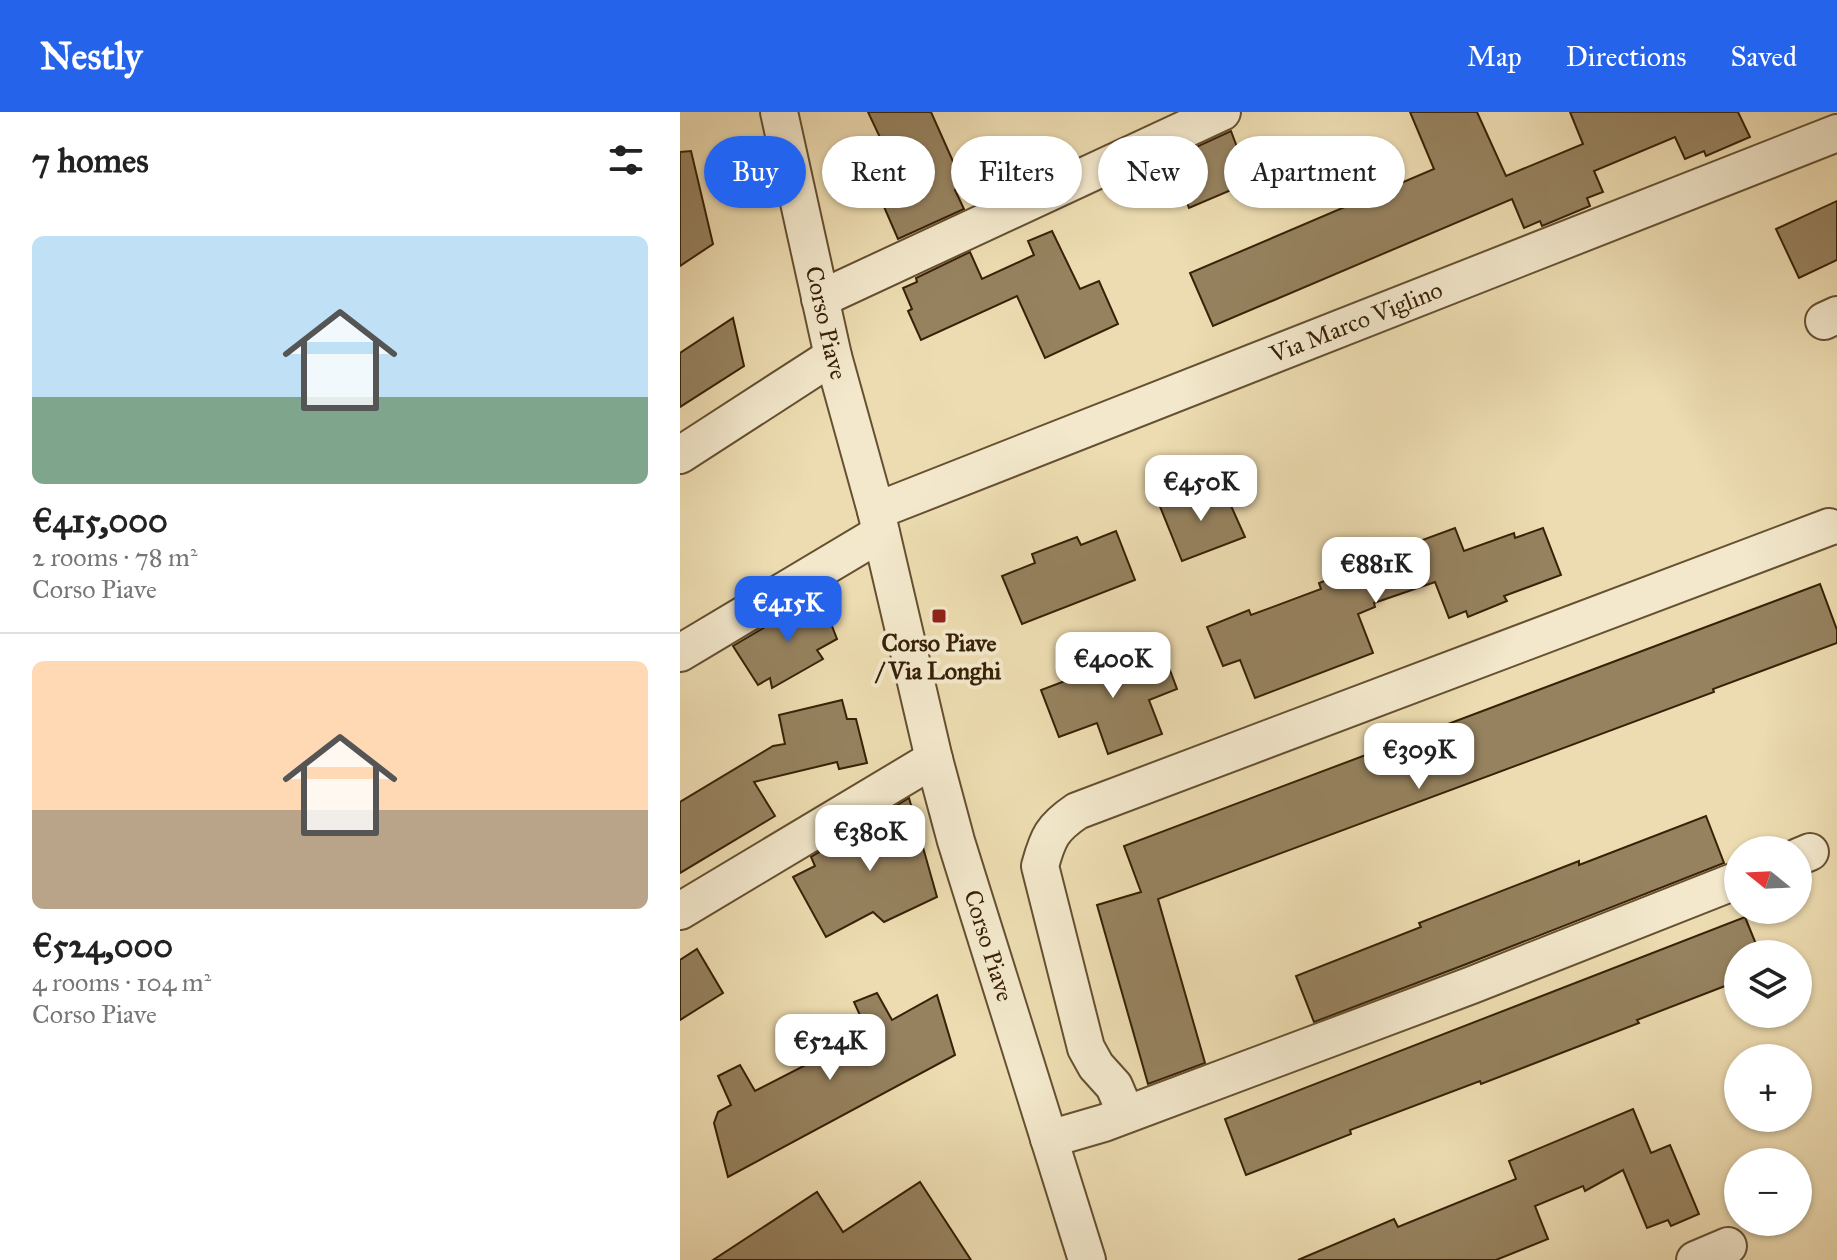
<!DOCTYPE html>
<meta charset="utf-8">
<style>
body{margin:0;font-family:"IM FELL Great Primer",serif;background:#f6f6f6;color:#222;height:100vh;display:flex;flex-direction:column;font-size:30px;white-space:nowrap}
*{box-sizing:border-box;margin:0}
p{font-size:26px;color:#767676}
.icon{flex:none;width:44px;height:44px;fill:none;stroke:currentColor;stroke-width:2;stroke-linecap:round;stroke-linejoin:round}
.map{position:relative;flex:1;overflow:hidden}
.sheet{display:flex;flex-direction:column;background:#fff;width:680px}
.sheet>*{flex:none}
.hud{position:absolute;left:24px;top:24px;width:760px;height:72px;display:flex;gap:16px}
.needle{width:52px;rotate:288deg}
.fabs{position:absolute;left:1044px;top:724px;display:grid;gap:16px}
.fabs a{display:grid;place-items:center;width:88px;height:88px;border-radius:50%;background:#fff;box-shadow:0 2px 6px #0004;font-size:40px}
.price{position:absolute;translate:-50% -68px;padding:0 18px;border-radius:16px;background:#fff;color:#222;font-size:26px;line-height:52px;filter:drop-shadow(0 2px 4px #0008)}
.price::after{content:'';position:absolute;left:50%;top:48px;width:24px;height:18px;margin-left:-12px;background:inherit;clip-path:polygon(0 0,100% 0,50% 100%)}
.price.active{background:#2563eb;color:#fff}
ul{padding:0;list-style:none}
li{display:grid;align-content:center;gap:16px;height:424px;padding:0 32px}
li+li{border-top:2px solid #e0e0e0}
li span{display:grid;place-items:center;height:248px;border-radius:12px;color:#555}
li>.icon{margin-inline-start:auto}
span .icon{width:144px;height:144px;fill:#fffc;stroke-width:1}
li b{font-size:34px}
h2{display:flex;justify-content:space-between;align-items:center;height:96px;padding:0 32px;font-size:34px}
.pill{padding:0 28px;border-radius:36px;background:#fff;box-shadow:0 2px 6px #0004;font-size:28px;line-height:72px}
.pill.active{background:#2563eb;color:#fff}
header{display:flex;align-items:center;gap:48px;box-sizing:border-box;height:112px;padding:0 40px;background:#2563eb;color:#fff}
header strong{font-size:38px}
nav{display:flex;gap:44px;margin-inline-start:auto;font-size:28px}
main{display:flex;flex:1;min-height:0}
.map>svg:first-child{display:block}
.building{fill:#96825f;stroke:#382106;stroke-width:2}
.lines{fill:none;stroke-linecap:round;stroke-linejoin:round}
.street-casing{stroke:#655031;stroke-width:40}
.street{stroke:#f3e8cc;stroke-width:36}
.poi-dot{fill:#8f2418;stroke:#f3e8cc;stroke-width:3}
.labels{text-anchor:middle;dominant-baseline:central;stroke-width:8;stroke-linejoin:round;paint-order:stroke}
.street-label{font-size:24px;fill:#382106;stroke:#f3e8cc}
.poi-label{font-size:24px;font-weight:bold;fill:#382106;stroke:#f3e8cc}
</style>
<header>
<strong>Nestly</strong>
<nav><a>Map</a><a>Directions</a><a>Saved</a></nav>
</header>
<main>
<section class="sheet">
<h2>7 homes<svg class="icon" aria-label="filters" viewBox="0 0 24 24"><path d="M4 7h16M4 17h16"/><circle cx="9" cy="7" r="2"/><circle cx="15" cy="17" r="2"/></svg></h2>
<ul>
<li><span style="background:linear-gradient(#bfe0f5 65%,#7fa58c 0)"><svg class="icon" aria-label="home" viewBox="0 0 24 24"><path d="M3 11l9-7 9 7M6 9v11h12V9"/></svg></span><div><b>€415,000</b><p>2 rooms · 78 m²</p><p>Corso Piave</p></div></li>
<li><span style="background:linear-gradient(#ffd9b3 60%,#b9a48a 0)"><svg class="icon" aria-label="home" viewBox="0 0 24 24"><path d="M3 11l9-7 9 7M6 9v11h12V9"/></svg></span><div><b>€524,000</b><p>4 rooms · 104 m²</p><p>Corso Piave</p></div></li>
</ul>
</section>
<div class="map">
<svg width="1157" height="1148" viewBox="0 0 1157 1148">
<rect width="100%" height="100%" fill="#eddcb1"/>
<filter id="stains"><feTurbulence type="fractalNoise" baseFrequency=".0025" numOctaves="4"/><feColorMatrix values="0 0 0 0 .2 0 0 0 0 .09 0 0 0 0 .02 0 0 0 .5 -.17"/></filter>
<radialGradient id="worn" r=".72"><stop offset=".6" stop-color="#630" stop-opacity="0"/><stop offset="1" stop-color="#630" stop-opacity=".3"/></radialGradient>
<g class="building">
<polygon points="188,0 251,0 284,74 275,78 284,97 218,127 198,81 221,70"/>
<polygon points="730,0 797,0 826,64 903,32 890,0 1058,0 1070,25 1026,44 1024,39 1005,47 995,25 914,59 923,80 907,86 910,94 862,114 860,109 844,116 832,87 533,214 510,161 754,57"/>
<polygon points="551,19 570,70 509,96 490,47"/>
<polygon points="11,39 33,132 0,154 0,40"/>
<polygon points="1157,89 1157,148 1119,166 1096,117"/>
<polygon points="372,119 400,177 419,169 438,212 365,246 337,184 241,228 228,199 232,197 223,176 237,170 236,166 290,140 302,167 354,143 348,129"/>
<polygon points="53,206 64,254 0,295 0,241"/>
<polygon points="543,376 565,425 502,449 479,392 507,381 510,390"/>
<polygon points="775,416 784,439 834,421 835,426 863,416 881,463 824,484 827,489 788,505 786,499 769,506 755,470 694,491 695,495 678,502 693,541 575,586 560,548 543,554 527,515 569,498 571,503 641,477 639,471 727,437 726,434"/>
<polygon points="436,419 455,468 342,512 322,464 355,451 352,442 397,425 401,433"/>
<polygon points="1140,472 1157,518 1157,531 1033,577 1034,580 478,787 525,951 468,972 417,793 461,780 444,734"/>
<polygon points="137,484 144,500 146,499 157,527 137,538 143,547 92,576 90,566 78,573 53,534"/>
<polygon points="469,537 471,542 482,537 497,577 469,588 482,622 428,642 417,611 379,625 361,578"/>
<polygon points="162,588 167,607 176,607 187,651 159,657 157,650 74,670 95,704 0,761 0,690 93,634 105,632 99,603"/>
<polygon points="229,686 257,785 204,810 193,800 146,825 113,765 135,754 131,745"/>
<polygon points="1026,704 1044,751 784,853 634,910 616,864 741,815 739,811 899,749 899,753"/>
<polygon points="1065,805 1080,842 1058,842 1058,869 957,908 959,911 801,972 800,969 670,1018 671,1022 566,1063 545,1007"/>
<polygon points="17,837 43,881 0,908 0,848"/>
<polygon points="197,881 212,908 257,883 275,943 48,1065 34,1011 38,1000 51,993 38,964 60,953 75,979 188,921 174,890"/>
<polygon points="953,997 971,1041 990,1033 1019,1102 991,1114 988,1108 967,1116 943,1058 905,1079 903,1074 855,1094 868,1127 816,1148 618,1148 714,1107 718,1115 836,1067 829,1049"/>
<polygon points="240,1070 291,1148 33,1148 137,1080 163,1120"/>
</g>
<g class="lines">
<g class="street-casing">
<g id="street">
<path id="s1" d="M99 0 153 244 196 399 254 647 276 729 407 1148"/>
<polyline points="140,187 542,0"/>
<polyline points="1144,209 1157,203"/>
<polyline points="0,343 153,244"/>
<path id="s2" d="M196 399 1157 21"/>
<polyline points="0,541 201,421"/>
<polyline points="1118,745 1130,740"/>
<polyline points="0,799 254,647"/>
<path d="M446 1002 434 974 416 954 406 936 360 754C368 725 372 716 397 699L1149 415"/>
<polyline points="369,1027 424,1011 792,873 1058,768"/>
<polyline points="1015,1148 1048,1134"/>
</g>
</g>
<use href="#street" class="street"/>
</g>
<rect class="poi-dot" x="251" y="496" width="16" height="16" rx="4"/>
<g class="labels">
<g class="street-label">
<text stroke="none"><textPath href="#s2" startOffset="516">Via Marco Viglino</textPath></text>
<text stroke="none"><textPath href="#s1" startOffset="216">Corso Piave</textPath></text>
<text stroke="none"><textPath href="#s1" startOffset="860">Corso Piave</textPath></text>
</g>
<g class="poi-label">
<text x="259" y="531">Corso Piave<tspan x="259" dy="28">/ Via Longhi</tspan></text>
</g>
</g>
<rect width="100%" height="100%" filter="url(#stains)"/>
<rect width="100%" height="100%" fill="url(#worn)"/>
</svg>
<div class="fabs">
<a><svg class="needle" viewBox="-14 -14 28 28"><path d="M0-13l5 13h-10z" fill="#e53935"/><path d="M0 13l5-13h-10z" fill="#767676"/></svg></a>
<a><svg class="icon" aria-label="layers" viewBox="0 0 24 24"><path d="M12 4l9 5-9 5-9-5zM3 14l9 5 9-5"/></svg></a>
<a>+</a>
<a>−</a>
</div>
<b class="price" style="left:521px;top:411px">€450K</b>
<b class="price" style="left:696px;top:493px">€881K</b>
<b class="price active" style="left:108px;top:532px">€415K</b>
<b class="price" style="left:433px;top:588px">€400K</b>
<b class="price" style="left:739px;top:679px">€309K</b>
<b class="price" style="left:190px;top:761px">€380K</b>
<b class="price" style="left:150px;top:970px">€524K</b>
<div class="hud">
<a class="pill active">Buy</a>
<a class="pill">Rent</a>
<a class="pill">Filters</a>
<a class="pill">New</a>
<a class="pill">Apartment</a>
</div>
</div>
</main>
